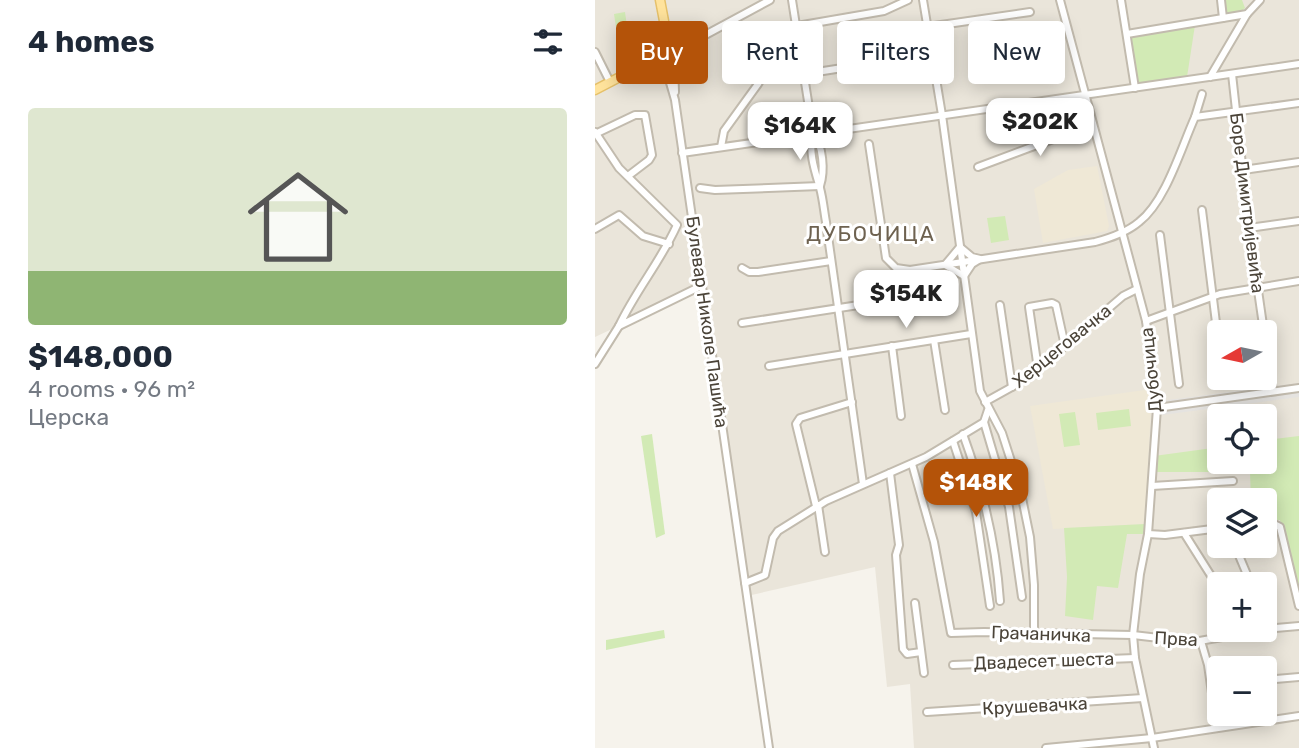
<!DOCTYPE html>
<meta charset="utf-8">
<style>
body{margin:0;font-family:Rubik,sans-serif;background:#f6f6f7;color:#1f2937;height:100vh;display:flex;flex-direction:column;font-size:26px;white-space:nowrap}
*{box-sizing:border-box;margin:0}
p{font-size:23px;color:#747a83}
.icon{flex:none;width:38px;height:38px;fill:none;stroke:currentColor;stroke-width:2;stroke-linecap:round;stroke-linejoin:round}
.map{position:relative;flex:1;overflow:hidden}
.drawer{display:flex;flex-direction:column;background:#fff;width:595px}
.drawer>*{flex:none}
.top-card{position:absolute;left:21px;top:21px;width:578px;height:63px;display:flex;gap:14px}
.needle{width:46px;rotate:261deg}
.tools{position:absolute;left:612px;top:320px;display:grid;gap:14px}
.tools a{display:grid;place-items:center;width:70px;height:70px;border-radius:7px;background:#fff;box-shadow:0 4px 18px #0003;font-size:35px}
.price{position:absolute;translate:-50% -60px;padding:0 16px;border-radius:14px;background:#fff;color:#222;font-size:23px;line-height:46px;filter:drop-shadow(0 2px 4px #0008)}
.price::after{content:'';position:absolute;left:50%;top:42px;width:21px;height:16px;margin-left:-10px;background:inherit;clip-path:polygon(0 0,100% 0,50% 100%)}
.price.on{background:#b45309;color:#fff}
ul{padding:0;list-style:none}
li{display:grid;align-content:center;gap:14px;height:371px;padding:0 28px}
li span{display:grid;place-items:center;height:217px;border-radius:7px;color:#555}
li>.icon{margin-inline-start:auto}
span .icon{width:126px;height:126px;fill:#fffc;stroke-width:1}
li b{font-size:30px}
h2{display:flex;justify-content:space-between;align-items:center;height:84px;padding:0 28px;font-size:30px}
.chip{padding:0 24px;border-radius:7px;background:#fff;box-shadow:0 4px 18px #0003;font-size:24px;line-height:63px}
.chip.on{background:#b45309;color:#fff}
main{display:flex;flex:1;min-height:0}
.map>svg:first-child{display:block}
.residential{fill:#eae5da;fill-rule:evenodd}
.education{fill:#efe8d6}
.green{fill:#d2eab5}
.parking{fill:#e5e3e0}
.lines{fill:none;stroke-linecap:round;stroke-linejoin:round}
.minor-casing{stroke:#c2bbae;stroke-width:10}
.major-casing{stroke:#e6c16a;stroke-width:11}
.minor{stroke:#fff;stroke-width:6}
.major{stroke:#ffe39c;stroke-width:8}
.labels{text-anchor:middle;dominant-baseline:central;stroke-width:6;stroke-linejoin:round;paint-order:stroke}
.street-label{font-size:18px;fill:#4b4439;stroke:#fff}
.quarter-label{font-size:21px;letter-spacing:2px;fill:#6e6250;stroke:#fff}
</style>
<main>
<section class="drawer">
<h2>4 homes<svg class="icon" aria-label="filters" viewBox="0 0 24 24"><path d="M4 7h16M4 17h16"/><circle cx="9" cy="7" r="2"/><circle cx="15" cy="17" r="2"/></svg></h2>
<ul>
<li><span style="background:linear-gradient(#dfe7d0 75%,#8fb573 0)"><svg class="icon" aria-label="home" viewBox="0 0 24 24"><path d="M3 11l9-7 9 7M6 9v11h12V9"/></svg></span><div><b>$148,000</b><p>4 rooms · 96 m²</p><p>Церска</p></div></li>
</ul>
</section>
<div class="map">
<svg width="704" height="748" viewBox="0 0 704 748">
<rect width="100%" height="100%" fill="#f6f3ec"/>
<path class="residential" d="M0 0H704V748H319L315 684 292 687 280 567 152 596 107 287 0 337ZM625 332H670V378H625ZM625 416H670V462H625ZM625 500H670V546H625ZM625 584H670V630H625ZM625 668H670V714H625Z"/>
<g class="education">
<polygon points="502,166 514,226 512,231 448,243 439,189 473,170"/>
<polygon points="557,389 550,524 458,529 435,406"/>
</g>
<g class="green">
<polygon points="629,0 647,0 650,8 645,13 634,15 630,12"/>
<polygon points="30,12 33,33 22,34 19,14"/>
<polygon points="600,25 592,77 541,83 534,36"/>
<polygon points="410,216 414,240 396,243 392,218"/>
<polygon points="534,409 536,426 503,430 501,413"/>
<polygon points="480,412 485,445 469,447 464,414"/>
<polygon points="57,434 70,534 61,538 46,436"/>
<polygon points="704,436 704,604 685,520 670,521 670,500 656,500 655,472 558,472 559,456 625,447 625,462 670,462 670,440"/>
<polygon points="550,524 550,534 532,534 523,588 502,586 498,620 470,616 472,577 469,528"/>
<polygon points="69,630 70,638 11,650 11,640"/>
</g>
<polygon class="parking" points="704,383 704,397 567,415 565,401"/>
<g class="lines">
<g class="minor-casing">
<g id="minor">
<path d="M197 0 218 133C213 152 220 171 225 188 228 199 229 211 231 222L268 484"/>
<polyline points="328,0 347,115 385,391 407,433 416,461 427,498 435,537 439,585 439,632"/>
<polyline points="465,0 551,321 562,408 553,534 545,574 538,635 540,658 559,748"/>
<polyline points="526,0 540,88"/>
<polyline points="626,0 628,18"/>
<polyline points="332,27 435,12"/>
<polyline points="532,34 652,14 665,0"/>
<polyline points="0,52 15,82"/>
<polyline points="82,55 101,40 175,0"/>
<polyline points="79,61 80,92"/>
<polyline points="69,62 80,100 174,748"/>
<polyline points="209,74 337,54"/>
<polyline points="637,74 654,228 669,332"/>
<polyline points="615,77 652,14"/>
<polyline points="600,117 607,94"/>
<path d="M0 132 24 168 82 225C66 261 41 290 24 326L106 286"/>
<path d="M218 133C228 145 230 171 225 186"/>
<polyline points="0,134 40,115 50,115 57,155 54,160 33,176"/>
<path d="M274 144 291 258 301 268 315 270 500 242C515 238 531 233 544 222 571 201 586 148 600 117L704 103"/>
<polyline points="126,147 129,131 163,84 196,27 289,11 313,0"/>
<polyline points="87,153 704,64"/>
<polyline points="383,167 498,124"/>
<polyline points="648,170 704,162"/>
<polyline points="105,188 120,190 225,186"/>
<polyline points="607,210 625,355"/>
<polyline points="654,228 704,221"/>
<polyline points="0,229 24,215 48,236 74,244"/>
<polyline points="565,235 584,384"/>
<polygon points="365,247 377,257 385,259 377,264 369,276 350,265"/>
<polyline points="147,268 154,272 163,272 236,261"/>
<polyline points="405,305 417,387"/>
<polyline points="551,321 625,294 704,281"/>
<polyline points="147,323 283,302"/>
<polyline points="670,338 678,391"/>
<polyline points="339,340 350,410"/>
<polyline points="297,346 306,416"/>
<polyline points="0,364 24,326"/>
<polyline points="174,366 376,334"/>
<polyline points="443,369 434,307 457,303 461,305 470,346"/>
<polyline points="390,402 417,387 443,369 528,296 542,289"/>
<polyline points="562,408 704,388"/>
<polyline points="389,422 414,507 427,597"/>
<path d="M368 434C388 489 401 543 405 601"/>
<polyline points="358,441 381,512 395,606"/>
<polyline points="317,464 339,542 356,633 389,632 538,635 599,642 666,630"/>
<polyline points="295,473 304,545 301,555 308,649 312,654 326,652"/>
<polyline points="557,486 638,481"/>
<polyline points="223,505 230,552"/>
<polyline points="221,506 201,424 205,418 257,402"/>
<polyline points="670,525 679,524 685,527 704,606"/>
<polyline points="589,533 625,590"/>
<polyline points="553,534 570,535 625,528"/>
<polyline points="640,546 656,584"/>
<polyline points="150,583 170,575 178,538 183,531 231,501 331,457 389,422 393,410"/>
<polyline points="320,603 329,673"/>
<polyline points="670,629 704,626"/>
<polyline points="606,641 613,665 622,728"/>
<polyline points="358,665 540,658"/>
<polyline points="670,680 704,677"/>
<polyline points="332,712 548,698"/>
<polyline points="451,748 557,738 704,716"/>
</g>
</g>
<g class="major-casing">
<g id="major">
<polyline points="65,0 69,21 66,47"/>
<polyline points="73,29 84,39 95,42"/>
<polyline points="52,65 65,68 74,78"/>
<polyline points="0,90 44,67 63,54 68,45 78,45 83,52 81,59 73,63 66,60 63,54"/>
</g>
</g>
<use href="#minor" class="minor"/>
<use href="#major" class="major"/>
</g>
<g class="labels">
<g class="street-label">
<text transform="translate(652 203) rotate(83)">Боре Димитријевића</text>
<text transform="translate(112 322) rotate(82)">Булевар Николе Пашића</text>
<text transform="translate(467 346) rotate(-39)">Херцеговачка</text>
<text transform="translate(556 370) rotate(-96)">Дубочица</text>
<text transform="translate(446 634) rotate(2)">Грачаничка</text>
<text transform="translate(581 639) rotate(3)">Прва</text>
<text transform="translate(449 661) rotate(-2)">Двадесет шеста</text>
<text transform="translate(440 706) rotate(-3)">Крушевачка</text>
</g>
<g class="quarter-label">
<text x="276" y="233">ДУБОЧИЦА</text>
</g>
</g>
</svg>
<div class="tools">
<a><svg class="needle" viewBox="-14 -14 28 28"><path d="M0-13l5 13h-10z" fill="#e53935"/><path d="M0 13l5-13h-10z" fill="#747a83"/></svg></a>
<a><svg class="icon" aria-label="locate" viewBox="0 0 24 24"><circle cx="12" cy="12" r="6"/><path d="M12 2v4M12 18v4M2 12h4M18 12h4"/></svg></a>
<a><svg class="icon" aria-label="layers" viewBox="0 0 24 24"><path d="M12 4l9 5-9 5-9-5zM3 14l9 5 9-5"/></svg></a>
<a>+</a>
<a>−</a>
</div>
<b class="price" style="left:445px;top:158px">$202K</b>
<b class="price" style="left:205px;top:162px">$164K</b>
<b class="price" style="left:311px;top:330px">$154K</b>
<b class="price on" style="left:381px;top:519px">$148K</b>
<div class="top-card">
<a class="chip on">Buy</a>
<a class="chip">Rent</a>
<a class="chip">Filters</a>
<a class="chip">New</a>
</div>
</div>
</main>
